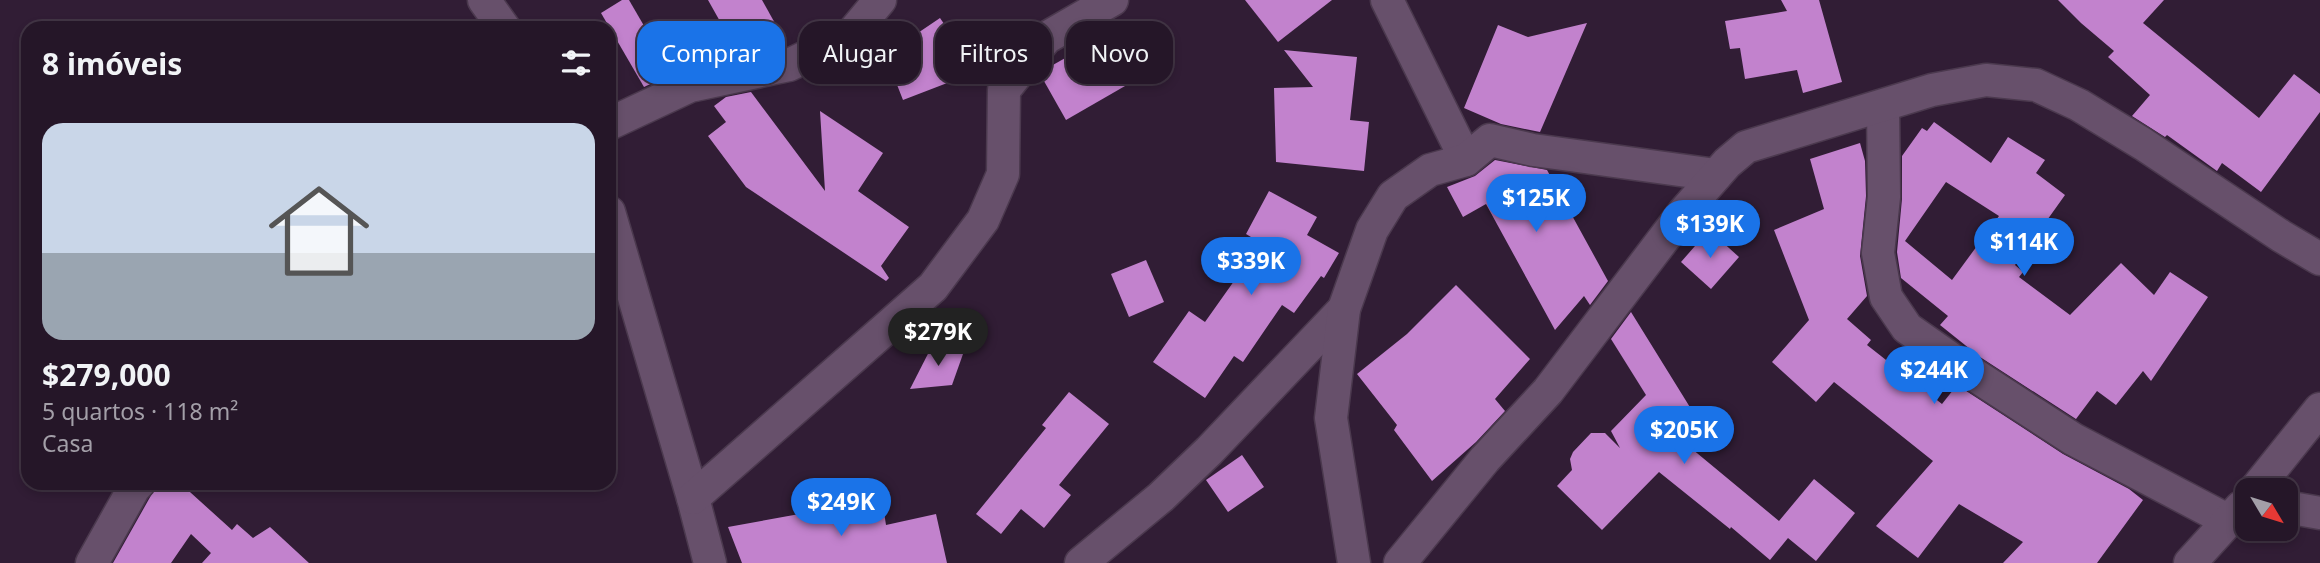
<!DOCTYPE html>
<html lang="pt">
<meta charset="utf-8">
<style>
body{margin:0;font-family:"Noto Sans",sans-serif;background:#2d1f30;color:#f1f3f6;height:100vh;display:flex;flex-direction:column;font-size:26px;white-space:nowrap}
*{box-sizing:border-box;margin:0}
p{font-size:23px;color:#a39fa8}
.icon{flex:none;width:38px;height:38px;fill:none;stroke:currentColor;stroke-width:2;stroke-linecap:round;stroke-linejoin:round}
.map{position:relative;flex:1;overflow:hidden}
.panel{position:absolute;left:21px;top:21px;width:595px;height:469px;display:flex;flex-direction:column;background:#251628;border-radius:21px;box-shadow:0 4px 10px #0003,0 0 0 2px #423545}
.panel>*{flex:none}
.hud{position:absolute;left:637px;top:21px;width:665px;height:63px;display:flex;gap:14px}
.needle{width:46px;rotate:128deg}
.fabs{position:absolute;left:2235px;top:478px;display:grid;gap:14px}
.fabs a{display:grid;place-items:center;width:63px;height:63px;border-radius:14px;background:#251628;box-shadow:0 4px 10px #0003,0 0 0 2px #423545;font-size:35px}
.price{position:absolute;translate:-50% -60px;padding:0 16px;border-radius:24px;background:#1a73e8;color:#fff;font-size:23px;line-height:46px;filter:drop-shadow(0 2px 4px #0008)}
.price::after{content:'';position:absolute;left:50%;top:42px;width:21px;height:16px;margin-left:-10px;background:inherit;clip-path:polygon(0 0,100% 0,50% 100%)}
.price.current{background:#222;color:#fff}
ul{padding:0;list-style:none}
li{display:grid;align-content:center;gap:14px;height:371px;padding:0 21px}
li span{display:grid;place-items:center;height:217px;border-radius:21px;color:#555}
li>.icon{margin-inline-start:auto}
span .icon{width:126px;height:126px;fill:#fffc;stroke-width:1}
li b{font-size:30px}
h2{display:flex;justify-content:space-between;align-items:center;height:84px;padding:0 21px;font-size:30px}
.pill{padding:0 24px;border-radius:21px;background:#251628;box-shadow:0 4px 10px #0003,0 0 0 2px #423545;font-size:24px;line-height:63px}
.pill.current{background:#1a73e8;color:#fff}
.map>svg:first-child{display:block}
.building{fill:#c282cd;fill-rule:evenodd}
.lines{fill:none;stroke-linecap:round;stroke-linejoin:round}
.minor-casing{stroke:#4b394e;stroke-width:35}
.minor{stroke:#67506b;stroke-width:32}
</style>
<div class="map">
<svg width="2320" height="563" viewBox="0 0 2320 563">
<rect width="100%" height="100%" fill="#311d35"/>
<g class="building">
<polygon points="622,0 629,0 672,74 644,87 601,13"/>
<polygon points="708,0 762,0 776,25 735,48"/>
<polygon points="1245,0 1332,0 1278,42"/>
<polygon points="1781,0 1819,0 1842,82 1803,93 1797,70 1745,79 1740,48 1730,49 1725,21 1787,11"/>
<polygon points="2058,0 2164,0 2143,23 2259,118 2294,74 2320,94 2320,112 2261,192 2222,163 2217,171 2167,135 2165,137 2132,116 2150,95 2108,57 2114,51 2081,23"/>
<polygon points="940,18 953,37 968,75 903,100 892,72 918,62 903,43"/>
<polygon points="1587,23 1540,132 1501,124 1464,108 1498,25 1528,37"/>
<polygon points="1106,35 1132,82 1066,120 1040,74 1044,70"/>
<polygon points="1284,50 1357,57 1350,120 1369,122 1364,171 1276,162 1274,88 1313,87"/>
<polygon points="751,92 825,191 820,111 883,153 858,191 909,227 881,266 889,278 886,281 746,187 708,136 726,122 714,106 726,97"/>
<path d="M1934 122 1991 163 2008 137 2045 160 2036 173 2065 195 2015 265 2023 272 2019 277 2070 315 2121 263 2154 295 2170 272 2208 297 2151 381 2143 371 2116 405 2097 391 2076 419 1980 357 1940 325 1948 316 1901 278 1897 252 1902 199V156L1922 128 1927 131ZM1946 182 1999 216 1952 280 1905 241Z"/>
<polygon points="1860,143 1865,161 1866,196 1860,256 1867,296 1847,319 1871,340 1867,345 1942,404 1957,385 2063,454 2129,489 2143,500 2097,563 2003,563 2023,542 1959,504 1918,558 1876,526 1933,461 1834,382 1816,402 1772,362 1809,320 1774,230 1824,209 1810,159"/>
<polygon points="1495,160 1547,170 1608,281 1590,305 1584,296 1555,330 1486,204 1463,217 1447,187 1475,176"/>
<polygon points="1269,191 1317,217 1307,235 1339,253 1324,278 1321,276 1294,313 1282,305 1243,362 1234,356 1205,398 1153,362 1189,311 1205,322 1261,243 1246,234"/>
<polygon points="1709,230 1739,257 1711,289 1681,262"/>
<polygon points="1146,260 1164,302 1129,317 1111,274"/>
<polygon points="1456,285 1530,359 1495,399 1505,411 1476,442 1432,481 1394,430 1397,425 1357,374 1407,334"/>
<polygon points="1631,312 1701,425 1680,439 1779,521 1814,479 1855,513 1816,561 1788,538 1770,560 1731,527 1730,529 1659,472 1602,530 1557,486 1572,470 1570,459 1573,452 1591,433 1605,433 1620,448 1611,431 1646,395 1611,339"/>
<polygon points="934,342 963,354 952,385 910,389"/>
<polygon points="1069,392 1109,424 1059,485 1071,495 1044,528 1021,509 1001,534 976,514 1046,428 1042,425"/>
<polygon points="1242,455 1264,487 1228,512 1206,480"/>
<polygon points="158,483 180,483 232,530 237,524 253,538 270,527 309,563 202,563 211,553 191,534 171,563 113,563"/>
<polygon points="882,499 886,525 936,514 947,563 742,563 728,527"/>
</g>
<g class="lines">
<g class="minor-casing">
<g id="minor">
<polyline points="484,0 504,28"/>
<polyline points="1387,0 1466,160"/>
<polyline points="1883,106 1884,197 1878,253 1886,297 1907,328 1970,372 2073,439 2229,521"/>
<polyline points="609,124 690,86 789,65 850,36 880,0"/>
<polyline points="609,212 693,498 710,563"/>
<polyline points="2255,490 2320,409"/>
<polyline points="693,498 933,287 983,220 1003,174 1004,90 1046,38 1112,0"/>
<polyline points="2286,507 2320,513"/>
<polyline points="92,563 134,488 139,483"/>
<polyline points="1081,563 1161,497 1209,451 1344,309"/>
<polyline points="1354,563 1331,418 1344,309 1372,230 1393,196 1430,170 1466,160 1490,140 1533,150 1716,175"/>
<polyline points="1400,563 1485,459 1548,391 1684,212 1727,163 1746,147 1932,90 1986,80 2036,85 2079,105 2143,144 2281,236 2320,259"/>
<polyline points="2190,563 2241,507"/>
</g>
</g>
<use href="#minor" class="minor"/>
</g>
</svg>
<div class="fabs">
<a><svg class="needle" viewBox="-14 -14 28 28"><path d="M0-13l5 13h-10z" fill="#e53935"/><path d="M0 13l5-13h-10z" fill="#a39fa8"/></svg></a>
</div>
<b class="price" style="left:1536px;top:234px">$125K</b>
<b class="price" style="left:1710px;top:260px">$139K</b>
<b class="price" style="left:2024px;top:278px">$114K</b>
<b class="price" style="left:1251px;top:297px">$339K</b>
<b class="price current" style="left:938px;top:368px">$279K</b>
<b class="price" style="left:1934px;top:406px">$244K</b>
<b class="price" style="left:1684px;top:466px">$205K</b>
<b class="price" style="left:841px;top:538px">$249K</b>
<div class="hud">
<a class="pill current">Comprar</a>
<a class="pill">Alugar</a>
<a class="pill">Filtros</a>
<a class="pill">Novo</a>
</div>
<section class="panel">
<h2>8 imóveis<svg class="icon" aria-label="filters" viewBox="0 0 24 24"><path d="M4 7h16M4 17h16"/><circle cx="9" cy="7" r="2"/><circle cx="15" cy="17" r="2"/></svg></h2>
<ul>
<li><span style="background:linear-gradient(#c9d6e8 60%,#9aa5b1 0)"><svg class="icon" aria-label="home" viewBox="0 0 24 24"><path d="M3 11l9-7 9 7M6 9v11h12V9"/></svg></span><div><b>$279,000</b><p>5 quartos · 118 m²</p><p>Casa</p></div></li>
</ul>
</section>
</div>
